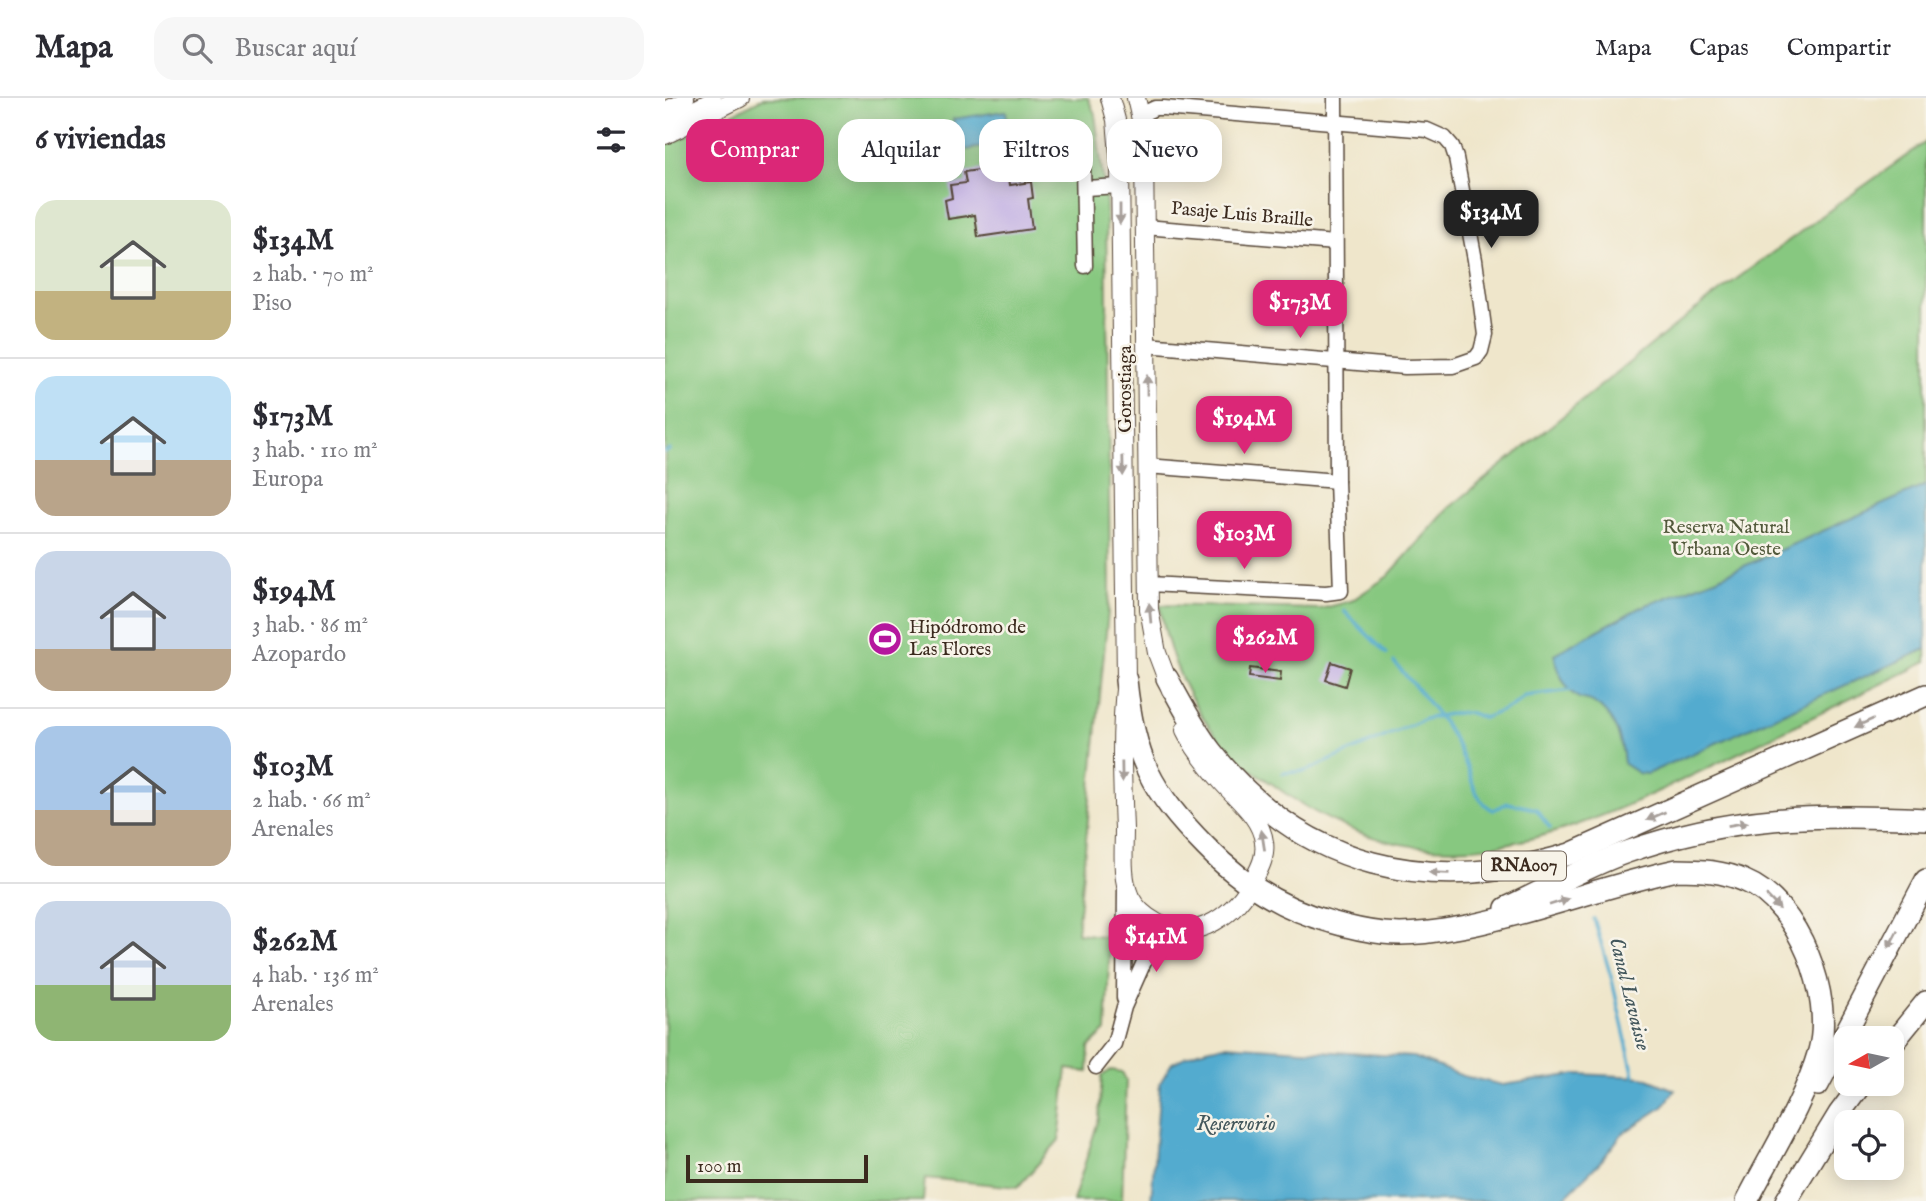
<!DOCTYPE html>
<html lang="es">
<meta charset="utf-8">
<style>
body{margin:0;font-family:"IM FELL English",serif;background:#f7f7f7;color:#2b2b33;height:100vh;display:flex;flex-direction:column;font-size:26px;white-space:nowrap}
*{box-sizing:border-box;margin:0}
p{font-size:23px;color:#7c7c81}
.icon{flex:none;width:38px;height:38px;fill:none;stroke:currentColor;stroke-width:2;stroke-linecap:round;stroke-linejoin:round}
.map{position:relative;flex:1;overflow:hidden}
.details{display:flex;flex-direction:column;background:#fff;width:665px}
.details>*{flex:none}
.banner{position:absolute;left:21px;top:21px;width:665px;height:63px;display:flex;gap:14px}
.needle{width:46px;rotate:261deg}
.fabs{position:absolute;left:1169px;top:928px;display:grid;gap:14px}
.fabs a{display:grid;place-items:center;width:70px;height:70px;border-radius:14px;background:#fff;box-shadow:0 4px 18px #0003;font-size:35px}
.scale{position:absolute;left:21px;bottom:18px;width:182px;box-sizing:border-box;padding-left:7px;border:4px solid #3b2a1e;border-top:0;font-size:19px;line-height:24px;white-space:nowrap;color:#3b2a1e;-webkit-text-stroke:5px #f7f3e8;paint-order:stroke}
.price{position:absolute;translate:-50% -60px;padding:0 16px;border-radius:14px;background:#db2777;color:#fff;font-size:23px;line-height:46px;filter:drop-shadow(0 2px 4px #0008)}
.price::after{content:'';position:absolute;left:50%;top:42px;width:21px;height:16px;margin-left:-10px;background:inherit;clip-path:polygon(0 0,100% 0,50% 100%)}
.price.current{background:#222;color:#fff}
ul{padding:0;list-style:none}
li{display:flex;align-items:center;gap:21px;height:175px;padding:0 35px}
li+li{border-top:2px solid #e1e1e2}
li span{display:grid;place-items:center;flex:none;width:196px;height:140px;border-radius:21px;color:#555}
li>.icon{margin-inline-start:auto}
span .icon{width:84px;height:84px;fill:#fffc;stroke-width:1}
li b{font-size:30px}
h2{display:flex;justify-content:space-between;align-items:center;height:84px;padding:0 35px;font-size:30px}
.tag{padding:0 24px;border-radius:21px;background:#fff;box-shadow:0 4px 18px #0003;font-size:24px;line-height:63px}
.tag.current{background:#db2777;color:#fff}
header{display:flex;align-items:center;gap:42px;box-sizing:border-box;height:98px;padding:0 35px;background:#fff;border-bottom:2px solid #e1e1e2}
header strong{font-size:33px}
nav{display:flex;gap:38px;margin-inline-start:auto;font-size:24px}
.search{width:490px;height:63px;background:#f7f7f7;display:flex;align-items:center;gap:18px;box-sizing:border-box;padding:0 24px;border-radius:21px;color:#7c7c81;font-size:26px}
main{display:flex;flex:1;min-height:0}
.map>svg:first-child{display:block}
.green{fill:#87c880;stroke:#61794f;stroke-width:2}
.water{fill:#52abcf;stroke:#466a76;stroke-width:2}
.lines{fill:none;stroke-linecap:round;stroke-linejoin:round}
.stream{stroke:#52abcf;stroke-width:3.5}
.building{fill:#c2b1e4}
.minor-casing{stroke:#564638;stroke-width:17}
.major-casing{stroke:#564638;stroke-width:20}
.highway-casing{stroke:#564638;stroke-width:24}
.minor{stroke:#fff;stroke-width:14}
.major{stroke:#fff;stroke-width:18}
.highway{stroke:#fff;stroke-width:21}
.oneway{fill:#a79f9a}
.labels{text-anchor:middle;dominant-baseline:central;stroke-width:5;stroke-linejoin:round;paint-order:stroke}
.shield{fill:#f7f3e8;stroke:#73665b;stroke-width:2}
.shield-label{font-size:18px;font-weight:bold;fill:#3b2a1e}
.street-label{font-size:19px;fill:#3b2a1e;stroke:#f7f3e8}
.park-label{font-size:19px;fill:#52593b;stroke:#f7f3e8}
.poi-label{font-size:19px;fill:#3b2a1e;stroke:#f7f3e8;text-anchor:start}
.water-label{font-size:21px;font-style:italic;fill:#43575c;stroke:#f7f3e8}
</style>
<header>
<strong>Mapa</strong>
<div class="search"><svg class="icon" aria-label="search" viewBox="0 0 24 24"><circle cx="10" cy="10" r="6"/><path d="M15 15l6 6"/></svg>Buscar aquí</div>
<nav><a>Mapa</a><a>Capas</a><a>Compartir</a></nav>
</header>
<main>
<section class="details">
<h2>6 viviendas<svg class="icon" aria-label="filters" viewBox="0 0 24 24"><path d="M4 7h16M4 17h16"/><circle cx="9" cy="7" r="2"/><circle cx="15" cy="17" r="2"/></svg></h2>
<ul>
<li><span style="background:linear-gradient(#dfe7d0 65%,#c2b280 0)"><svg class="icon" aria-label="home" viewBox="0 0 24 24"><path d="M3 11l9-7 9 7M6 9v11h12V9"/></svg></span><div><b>$134M</b><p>2 hab. · 70 m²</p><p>Piso</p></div></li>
<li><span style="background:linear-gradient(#bfe0f5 60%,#b9a48a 0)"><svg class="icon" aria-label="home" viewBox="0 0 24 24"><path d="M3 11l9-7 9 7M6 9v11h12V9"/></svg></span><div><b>$173M</b><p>3 hab. · 110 m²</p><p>Europa</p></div></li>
<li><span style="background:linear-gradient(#c9d6e8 70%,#b9a48a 0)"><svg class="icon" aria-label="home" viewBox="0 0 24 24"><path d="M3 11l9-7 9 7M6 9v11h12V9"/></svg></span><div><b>$194M</b><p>3 hab. · 86 m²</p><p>Azopardo</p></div></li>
<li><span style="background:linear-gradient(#a9c7e8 60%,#b9a48a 0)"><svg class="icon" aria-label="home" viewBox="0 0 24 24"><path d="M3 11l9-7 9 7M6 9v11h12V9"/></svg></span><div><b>$103M</b><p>2 hab. · 66 m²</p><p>Arenales</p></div></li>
<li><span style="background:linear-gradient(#c9d6e8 60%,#8fb573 0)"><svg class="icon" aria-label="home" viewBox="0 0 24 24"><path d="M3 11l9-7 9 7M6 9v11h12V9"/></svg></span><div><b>$262M</b><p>4 hab. · 136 m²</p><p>Arenales</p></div></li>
</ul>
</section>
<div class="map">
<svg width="1261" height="1103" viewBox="0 0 1261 1103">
<rect width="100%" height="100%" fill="#f7f3e8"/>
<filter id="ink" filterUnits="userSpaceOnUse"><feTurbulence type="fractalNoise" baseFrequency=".0143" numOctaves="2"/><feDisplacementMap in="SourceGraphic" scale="14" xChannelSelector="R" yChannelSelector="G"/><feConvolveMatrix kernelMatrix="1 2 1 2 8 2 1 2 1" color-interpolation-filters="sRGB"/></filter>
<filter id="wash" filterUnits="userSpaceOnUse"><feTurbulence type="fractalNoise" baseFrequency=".00686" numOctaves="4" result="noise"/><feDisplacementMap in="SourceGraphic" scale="28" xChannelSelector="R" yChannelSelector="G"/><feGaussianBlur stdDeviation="1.57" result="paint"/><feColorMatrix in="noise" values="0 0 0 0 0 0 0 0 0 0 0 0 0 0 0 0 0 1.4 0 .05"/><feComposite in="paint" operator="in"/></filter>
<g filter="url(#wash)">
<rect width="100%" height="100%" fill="#efe6cb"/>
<g class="green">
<polygon points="98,0 423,0 430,16 441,105 445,493 412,835 445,839 441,933 424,949 423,974 402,971 394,1042 353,1089 260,1080 258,1103 0,1103 0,47 41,30"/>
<path d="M1261 44V564C1191 598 1121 632 1051 666 896 741 761 803 606 685 599 680 591 676 584 670 535 632 504 567 495 507L655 511 686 503 723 478 784 410 1027 214 1169 109Z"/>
<polygon points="446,972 457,974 461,982 457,1103 408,1103 434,1020 437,978"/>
</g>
<g class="water">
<polygon points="341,13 345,45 293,53 288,21"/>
<path d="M1261 387V551L982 676 973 675 959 666C957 641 950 618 928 604 923 601 917 602 912 599 898 589 893 572 889 556L976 509 1050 481Z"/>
<polygon points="559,947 748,959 798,978 838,987 912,976 978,979 1010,992 998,1009 957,1036 937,1062 896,1103 486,1103 495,985 507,965 533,953"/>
</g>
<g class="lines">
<g class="stream">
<polyline points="0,354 5,352"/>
<polyline points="679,513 722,556"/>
<path d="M729 564C755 594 783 624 799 662 807 680 809 702 828 712L843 705 871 711 885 730"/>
<polyline points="618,675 641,673 760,621 789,615 806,615 819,620 846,609 860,598 907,592"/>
<polyline points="929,821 947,882 969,978"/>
</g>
</g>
<g id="blocks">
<g class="building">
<polygon points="342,68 345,87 366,84 368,100 363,101 367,131 313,139 310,117 283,121 280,102 287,100 285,87 301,85 299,74"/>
<polygon points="667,564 685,570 680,588 661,582"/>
<polygon points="585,570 616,574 615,583 584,579"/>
</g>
</g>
</g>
<g filter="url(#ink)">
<use href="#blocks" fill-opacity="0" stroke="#564638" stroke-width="2"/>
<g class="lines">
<g class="minor-casing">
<g id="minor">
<polyline points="0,11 22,0"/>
<polyline points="475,17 490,10 499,10 762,32 780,40 787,48 791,60 810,162 820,237 816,253 811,260 788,268 740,269 481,247"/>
<polyline points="0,25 49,0"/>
<polyline points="418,67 420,168"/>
<polyline points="420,90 455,88"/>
<polyline points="480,129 670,145"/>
<polyline points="482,368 672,383"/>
<polyline points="484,486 661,495 676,493 672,383 670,0"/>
<polyline points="459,900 460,788"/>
<polyline points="431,969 449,946 459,909 483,855 509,831"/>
</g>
</g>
<g class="major-casing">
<g id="major">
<path d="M445 0 451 22 455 68 461 582C455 632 457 681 459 731 459 753 456 779 465 799 471 811 481 819 492 825 532 847 572 815 590 779 596 768 601 757 599 744 596 719 572 701 557 684 543 668 529 651 520 632"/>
<polyline points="471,0 477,26 479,52 484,511 492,555 506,592"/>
<polyline points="0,37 75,0"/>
</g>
</g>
<g class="highway-casing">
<g id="highway">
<path d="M502 580C516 605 529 631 546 653 638 772 765 798 905 756L1261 597"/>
<path d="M461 582C469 660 485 692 541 749 576 785 617 811 666 824 683 829 700 833 718 835 745 838 775 833 802 828 873 814 941 787 1012 772 1035 772 1058 773 1080 783 1134 805 1169 899 1154 953 1139 1005 1106 1056 1082 1103"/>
<path d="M841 810C882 791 920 769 962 754 1066 717 1152 716 1261 721"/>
<polyline points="1227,946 1261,904"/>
<polyline points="1153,987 1261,782"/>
<polyline points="1121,1103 1174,1016 1197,985"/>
</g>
</g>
<use href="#minor" class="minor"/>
<use href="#major" class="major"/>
<use href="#highway" class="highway"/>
</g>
<defs><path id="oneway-solid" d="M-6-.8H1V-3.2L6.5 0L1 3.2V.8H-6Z" transform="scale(1.75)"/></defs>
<g class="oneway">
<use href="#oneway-solid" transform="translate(455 116) rotate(90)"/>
<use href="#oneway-solid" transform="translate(482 287) rotate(-90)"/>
<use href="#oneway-solid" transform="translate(458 368) rotate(89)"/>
<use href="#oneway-solid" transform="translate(485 515) rotate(-95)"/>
<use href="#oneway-solid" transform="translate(1199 625) rotate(156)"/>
<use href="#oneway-solid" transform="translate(457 674) rotate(89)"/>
<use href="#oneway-solid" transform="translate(991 718) rotate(156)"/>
<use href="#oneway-solid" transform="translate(1073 726) rotate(-9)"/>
<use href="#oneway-solid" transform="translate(598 742) rotate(-99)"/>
<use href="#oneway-solid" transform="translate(774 775) rotate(-178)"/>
<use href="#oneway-solid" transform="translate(894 804) rotate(-18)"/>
<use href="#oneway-solid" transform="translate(1108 804) rotate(46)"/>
<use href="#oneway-solid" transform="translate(1228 841) rotate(118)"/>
</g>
</g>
<defs>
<g id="stadium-disc" transform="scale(1.75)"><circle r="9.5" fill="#b5179e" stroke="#f7f3e8"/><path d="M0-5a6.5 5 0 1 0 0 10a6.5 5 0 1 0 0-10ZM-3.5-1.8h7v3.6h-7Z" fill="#fff"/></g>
</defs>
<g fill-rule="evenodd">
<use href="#stadium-disc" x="220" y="541"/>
</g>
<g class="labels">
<rect class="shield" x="817" y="753.5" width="84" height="29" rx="5"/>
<g class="shield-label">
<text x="859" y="768">RNA007</text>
</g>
<g class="street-label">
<text transform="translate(577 117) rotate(5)">Pasaje Luis Braille</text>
<text transform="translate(461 291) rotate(-90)">Gorostiaga</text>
</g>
<g class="park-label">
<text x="1061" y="430">Reserva Natural<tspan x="1061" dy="22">Urbana Oeste</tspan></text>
</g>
<g class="poi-label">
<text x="244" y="530">Hipódromo de<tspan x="244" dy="22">Las Flores</tspan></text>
</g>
<g class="water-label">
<text transform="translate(964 896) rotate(76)">Canal Lavaisse</text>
<text x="571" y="1026">Reservorio</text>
</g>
</g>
</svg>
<div class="fabs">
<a><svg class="needle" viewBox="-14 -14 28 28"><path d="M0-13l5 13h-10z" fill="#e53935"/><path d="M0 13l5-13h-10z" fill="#7c7c81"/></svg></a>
<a><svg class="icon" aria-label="locate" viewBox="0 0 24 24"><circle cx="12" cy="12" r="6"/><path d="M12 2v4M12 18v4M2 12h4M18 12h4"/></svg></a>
</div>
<div class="scale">100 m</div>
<b class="price current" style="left:826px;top:152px">$134M</b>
<b class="price" style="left:635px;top:242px">$173M</b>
<b class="price" style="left:579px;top:358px">$194M</b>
<b class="price" style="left:579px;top:473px">$103M</b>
<b class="price" style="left:600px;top:577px">$262M</b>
<b class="price" style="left:491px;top:876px">$141M</b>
<div class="banner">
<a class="tag current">Comprar</a>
<a class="tag">Alquilar</a>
<a class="tag">Filtros</a>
<a class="tag">Nuevo</a>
</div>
</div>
</main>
